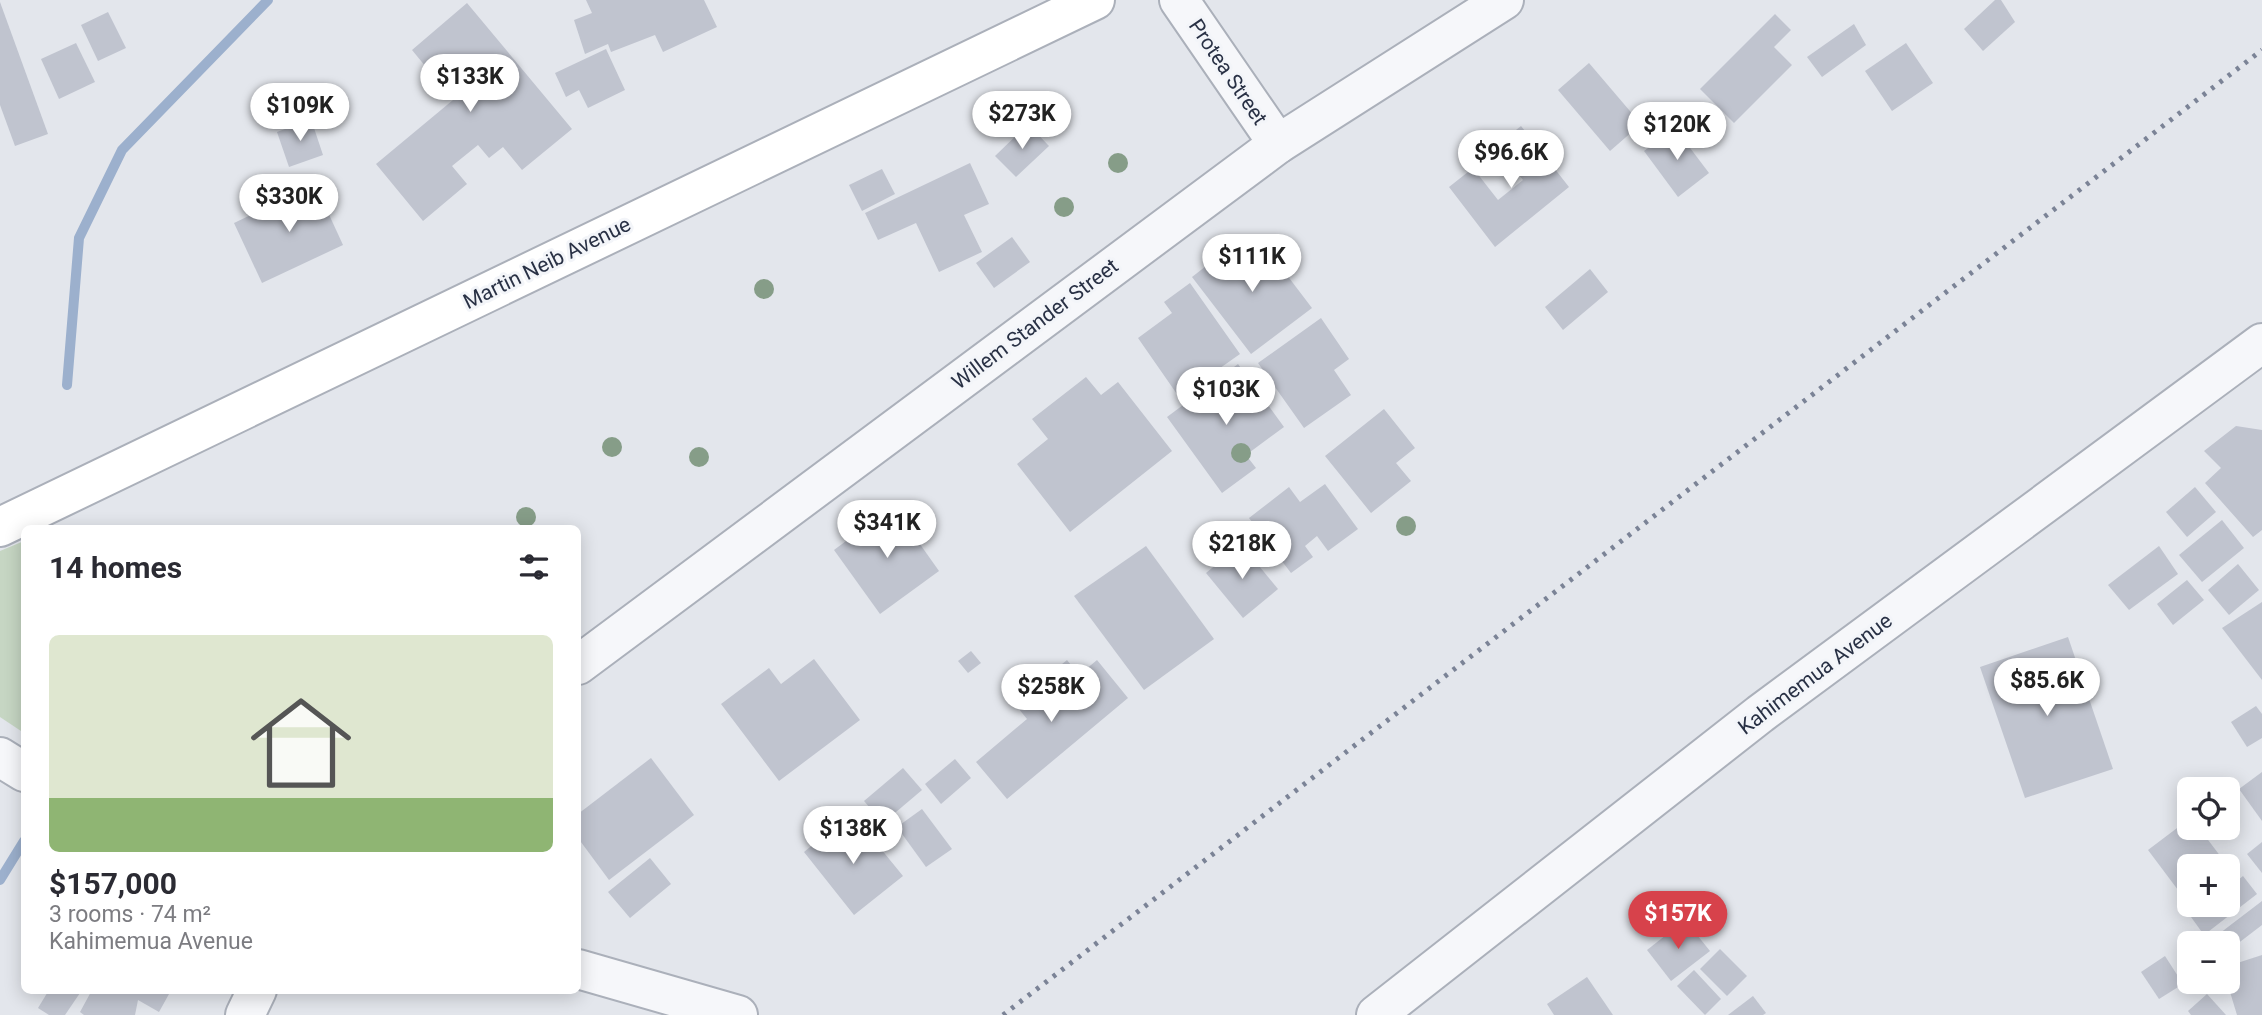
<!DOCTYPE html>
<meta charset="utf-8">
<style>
body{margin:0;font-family:Roboto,sans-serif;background:#f2f2f3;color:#2b2b33;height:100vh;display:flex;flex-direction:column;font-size:26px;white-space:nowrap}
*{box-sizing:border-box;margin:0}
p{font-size:23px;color:#7c7c81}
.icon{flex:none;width:38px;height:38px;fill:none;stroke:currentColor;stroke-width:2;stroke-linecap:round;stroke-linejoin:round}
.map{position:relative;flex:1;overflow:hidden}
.drawer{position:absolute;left:21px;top:525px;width:560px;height:469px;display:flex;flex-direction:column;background:#fff;border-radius:10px;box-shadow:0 4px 18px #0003}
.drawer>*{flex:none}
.tools{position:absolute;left:2177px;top:777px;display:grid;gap:14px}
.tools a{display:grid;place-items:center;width:63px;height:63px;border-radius:10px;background:#fff;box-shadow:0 4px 18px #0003;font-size:35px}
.price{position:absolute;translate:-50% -60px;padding:0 16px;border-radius:24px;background:#fff;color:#222;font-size:23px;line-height:46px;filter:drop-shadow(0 2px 4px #0008)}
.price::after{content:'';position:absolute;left:50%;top:42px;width:21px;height:16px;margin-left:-10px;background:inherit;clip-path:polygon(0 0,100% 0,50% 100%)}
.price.active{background:#d7424b;color:#fff}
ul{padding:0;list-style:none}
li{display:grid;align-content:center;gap:14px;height:371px;padding:0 28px}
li+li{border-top:2px solid #e1e1e2}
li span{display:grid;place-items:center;height:217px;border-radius:10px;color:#555}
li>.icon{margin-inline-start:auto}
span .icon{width:126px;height:126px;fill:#fffc;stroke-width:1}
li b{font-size:30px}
h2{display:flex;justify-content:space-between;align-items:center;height:84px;padding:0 28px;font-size:30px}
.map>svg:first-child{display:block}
.green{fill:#c6d6c3}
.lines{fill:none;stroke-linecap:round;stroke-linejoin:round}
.stream{stroke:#9cb0cd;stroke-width:10}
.building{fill:#c0c4cf}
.minor-casing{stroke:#abb0ba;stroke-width:42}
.secondary-casing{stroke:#abb0ba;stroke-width:42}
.minor{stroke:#f6f7fa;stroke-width:38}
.secondary{stroke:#fff;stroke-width:38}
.rail{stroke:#7b8396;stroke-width:5;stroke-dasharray:3.5 7;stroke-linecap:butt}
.tree{fill:#869d88}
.labels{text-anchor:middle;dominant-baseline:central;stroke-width:6;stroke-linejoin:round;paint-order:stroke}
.street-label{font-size:21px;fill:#293145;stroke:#f3f5f9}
</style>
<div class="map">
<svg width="2262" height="1015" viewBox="0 0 2262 1015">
<rect width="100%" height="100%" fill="#e3e6ec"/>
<polygon class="green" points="24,541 24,733 0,717 0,551"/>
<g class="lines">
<g class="stream">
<polyline points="67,385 79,238 122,150 268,0"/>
<polyline points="0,880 24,841"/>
</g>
</g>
<g class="building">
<polygon points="586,0 704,0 717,27 663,52 655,35 611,52 608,44 585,54 574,20 592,13"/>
<polygon points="1995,0 2001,0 2015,22 1983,51 1964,29"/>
<polygon points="0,2 48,134 15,146 0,105"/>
<polygon points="467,3 572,129 522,170 503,147 489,158 478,145 452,166 467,184 423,221 376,164 453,100 412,50"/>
<polygon points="108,12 126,48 98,61 81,25"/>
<polygon points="1775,14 1791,30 1774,47 1792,65 1734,123 1700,89"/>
<polygon points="1854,24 1866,45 1822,77 1807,57"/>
<polygon points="76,43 95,82 59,99 41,59"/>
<polygon points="1906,43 1933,83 1892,111 1865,71"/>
<polygon points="606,49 625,90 588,108 579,90 566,97 555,73"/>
<polygon points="1589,63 1641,124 1610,151 1558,90"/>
<polygon points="311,119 323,155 289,167 277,132"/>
<polygon points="1028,124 1049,146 1016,177 995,156"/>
<polygon points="1521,126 1569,187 1495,247 1449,187 1473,168 1498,200 1523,180 1496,146"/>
<polygon points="1675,128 1709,173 1678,197 1644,151"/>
<polygon points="970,163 989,204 964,215 982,252 939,272 916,223 878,240 865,213"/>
<polygon points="882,169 895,194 862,211 849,185"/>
<polygon points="315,184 343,245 262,283 234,223"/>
<polygon points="1012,237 1030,262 994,288 976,263"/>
<polygon points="1238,241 1247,253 1261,241 1312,308 1251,354 1192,277"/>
<polygon points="1590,269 1608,292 1563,330 1545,307"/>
<polygon points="1190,283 1240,354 1179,397 1138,338 1172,313 1164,302"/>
<polygon points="1321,318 1349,359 1334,370 1351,395 1304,428 1258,363"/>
<polygon points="1238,364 1284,427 1246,455 1256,468 1222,493 1167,417"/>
<polygon points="1086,377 1101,395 1118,382 1172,451 1070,532 1017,464 1048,439 1032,419"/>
<polygon points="1384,409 1415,448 1396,463 1411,481 1371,513 1325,456"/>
<polygon points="2236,426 2262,430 2262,530 2253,537 2205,483 2221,468 2204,451"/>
<polygon points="1325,484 1358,529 1328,551 1317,536 1305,546 1313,557 1291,573 1249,518 1289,487 1300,502"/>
<polygon points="2195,487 2216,512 2187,537 2166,512"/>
<polygon points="893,506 939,571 880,614 834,550"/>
<polygon points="2222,520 2244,548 2202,582 2179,555"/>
<polygon points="1241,544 1278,589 1243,618 1206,573"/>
<polygon points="1146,546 1214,639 1144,690 1074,596"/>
<polygon points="2159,546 2178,574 2129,610 2108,585"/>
<polygon points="2238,564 2259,590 2229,615 2208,590"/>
<polygon points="2187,580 2204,600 2173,625 2157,604"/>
<polygon points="2262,602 2262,680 2222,628"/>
<polygon points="2068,637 2113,769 2025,798 1980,667"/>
<polygon points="971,651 981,663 968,673 958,661"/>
<polygon points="814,659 860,720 779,781 721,704 769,668 781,684"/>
<polygon points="1067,660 1079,675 1097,660 1128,698 1007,799 976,762 1027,719 1014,703"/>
<polygon points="2256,706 2262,714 2262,738 2247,747 2231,722"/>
<polygon points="651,758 694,815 609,880 578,838 578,814"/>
<polygon points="955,759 971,778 941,804 925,784"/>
<polygon points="903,768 922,790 883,823 864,801"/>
<polygon points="2262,772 2262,821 2239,789"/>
<polygon points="922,809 952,849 926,867 897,827"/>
<polygon points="2189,819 2189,828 2199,828 2221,857 2209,866 2189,866 2189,882 2178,890 2148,850"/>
<polygon points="859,822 903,876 854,915 804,852 838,824 845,833"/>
<polygon points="2262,842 2262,873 2247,854"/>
<polygon points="650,858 671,884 630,918 608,892"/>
<polygon points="2243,876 2257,894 2204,935 2191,917 2206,905 2228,905 2228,888"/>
<polygon points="2262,901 2262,925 2228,951 2228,943 2207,943"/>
<polygon points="1685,920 1710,951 1671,981 1647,950"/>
<polygon points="1720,949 1747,976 1727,996 1700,969"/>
<polygon points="2262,955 2262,1015 2237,1015 2227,982 2228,966"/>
<polygon points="2165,956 2183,984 2159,999 2141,972"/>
<polygon points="1694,970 1721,999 1705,1015 1677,986"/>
<polygon points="1587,977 1613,1015 1554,1015 1547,1004"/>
<polygon points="49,990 82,990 65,1015 49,1015 38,1008"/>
<polygon points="92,990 163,990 169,994 159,1012 138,1000 135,1015 84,1015 80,1012"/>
<polygon points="2207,994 2226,1015 2191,1015 2188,1011"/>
<polygon points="1753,996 1766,1013 1763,1015 1728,1015"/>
</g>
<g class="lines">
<g class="minor-casing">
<g id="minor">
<polyline points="1179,0 1278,144"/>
<polyline points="578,665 1278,144 1504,0"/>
<polyline points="0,757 24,772"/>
<polyline points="578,969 738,1015"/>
<polyline points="245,1015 257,990"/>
<polyline points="1376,1015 1760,714 2262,343"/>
</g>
</g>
<g class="secondary-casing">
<polyline id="secondary" points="0,527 1095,0"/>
</g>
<use href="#minor" class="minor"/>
<use href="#secondary" class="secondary"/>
<polyline class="rail" points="1003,1015 2262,50"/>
</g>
<g class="tree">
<circle cx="1118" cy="163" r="10"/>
<circle cx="1064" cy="207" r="10"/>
<circle cx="764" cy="289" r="10"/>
<circle cx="612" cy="447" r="10"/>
<circle cx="1241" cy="453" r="10"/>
<circle cx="699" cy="457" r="10"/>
<circle cx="526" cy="517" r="10"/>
<circle cx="1406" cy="526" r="10"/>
</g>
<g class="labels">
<g class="street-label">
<text transform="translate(1228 72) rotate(56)">Protea Street</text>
<text transform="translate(547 263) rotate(-26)">Martin Neib Avenue</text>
<text transform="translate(1035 324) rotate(-37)">Willem Stander Street</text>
<text transform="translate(1815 674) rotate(-37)">Kahimemua Avenue</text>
</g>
</g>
</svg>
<div class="tools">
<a><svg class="icon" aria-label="locate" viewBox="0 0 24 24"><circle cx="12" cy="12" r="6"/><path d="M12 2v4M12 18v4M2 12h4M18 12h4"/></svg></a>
<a>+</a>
<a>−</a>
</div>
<b class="price" style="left:470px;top:114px">$133K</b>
<b class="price" style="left:300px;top:143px">$109K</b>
<b class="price" style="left:1022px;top:151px">$273K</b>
<b class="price" style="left:1677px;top:162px">$120K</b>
<b class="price" style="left:1511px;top:190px">$96.6K</b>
<b class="price" style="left:289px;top:234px">$330K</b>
<b class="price" style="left:1252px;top:294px">$111K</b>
<b class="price" style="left:1226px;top:427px">$103K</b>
<b class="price" style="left:887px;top:560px">$341K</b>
<b class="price" style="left:1242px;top:581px">$218K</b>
<b class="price" style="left:2047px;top:718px">$85.6K</b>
<b class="price" style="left:1051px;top:724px">$258K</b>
<b class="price" style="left:853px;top:866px">$138K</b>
<b class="price active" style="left:1678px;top:951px">$157K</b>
<section class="drawer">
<h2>14 homes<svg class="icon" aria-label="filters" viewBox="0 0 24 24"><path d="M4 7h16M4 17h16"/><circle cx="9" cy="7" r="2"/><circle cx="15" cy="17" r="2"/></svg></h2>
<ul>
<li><span style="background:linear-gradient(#dfe7d0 75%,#8fb573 0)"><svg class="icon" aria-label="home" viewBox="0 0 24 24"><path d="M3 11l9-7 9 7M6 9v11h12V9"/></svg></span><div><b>$157,000</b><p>3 rooms · 74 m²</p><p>Kahimemua Avenue</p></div></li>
</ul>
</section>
</div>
